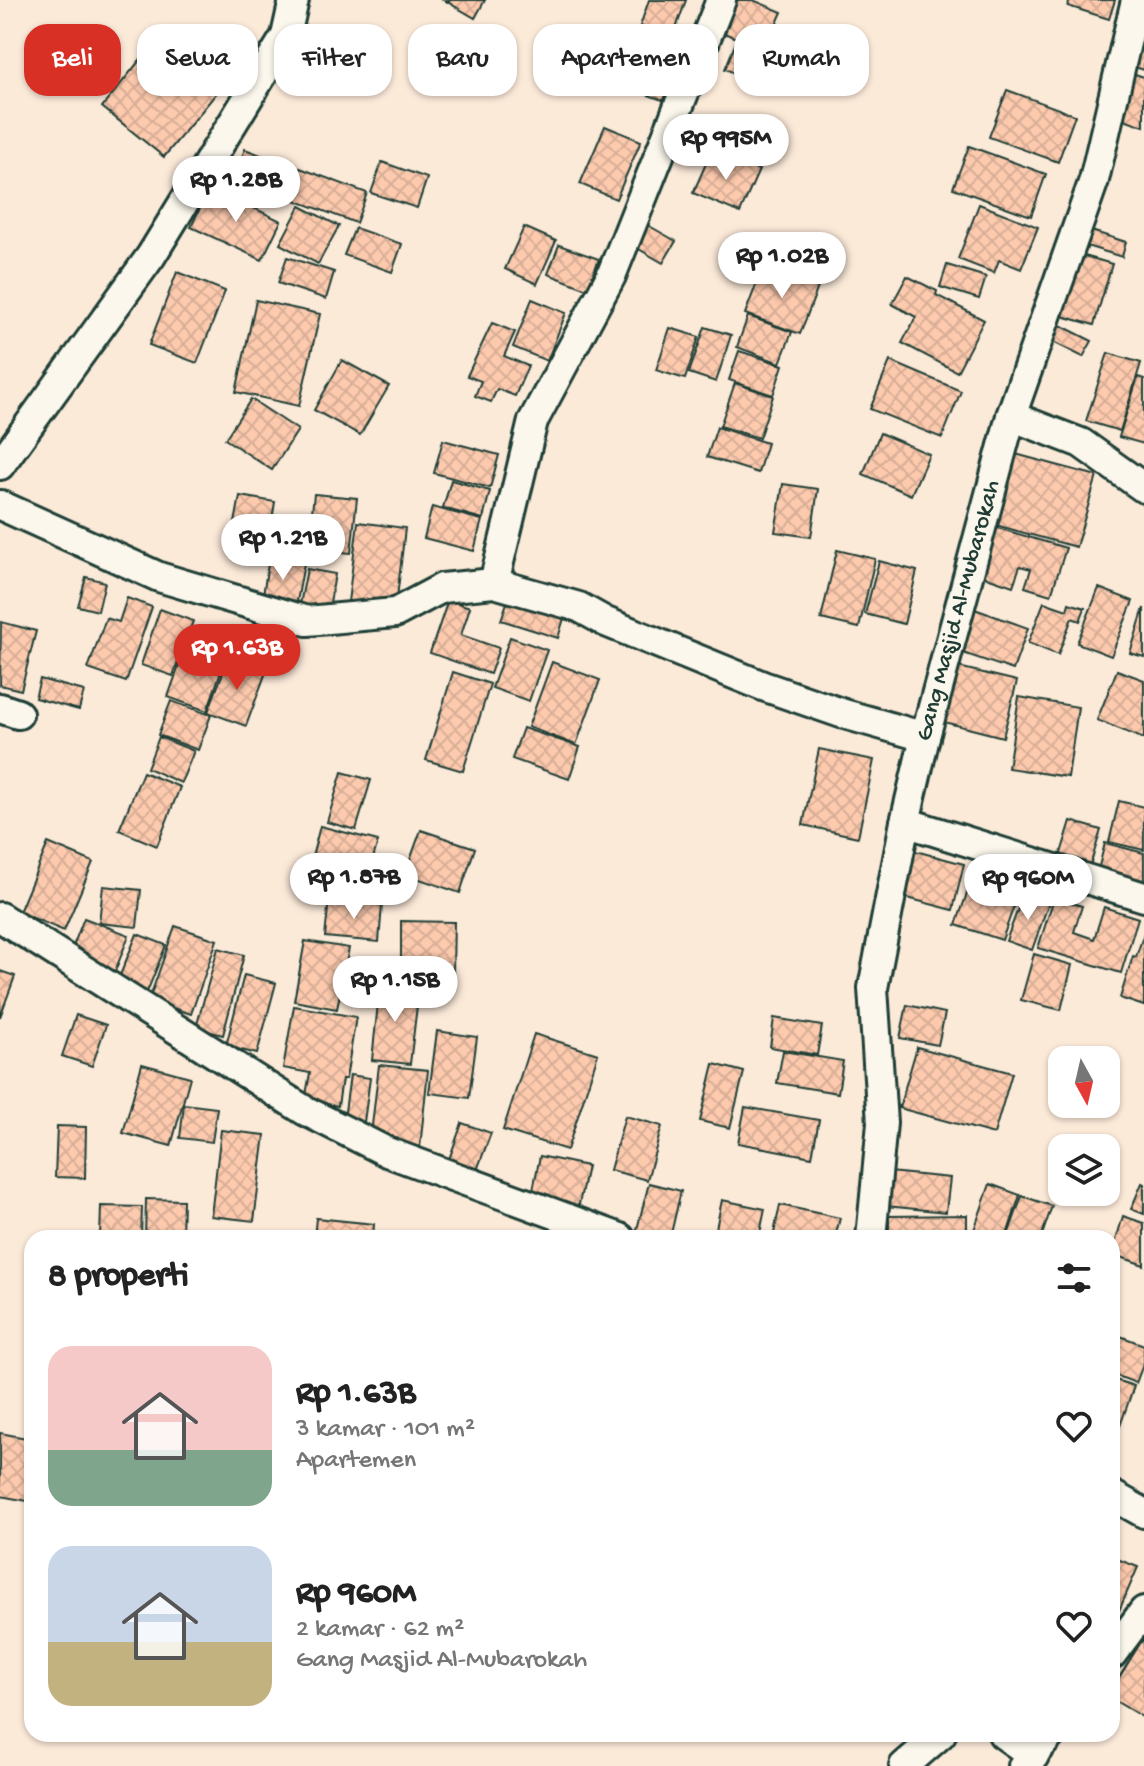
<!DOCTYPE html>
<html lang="id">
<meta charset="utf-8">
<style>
body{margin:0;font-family:"Gochi Hand",sans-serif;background:#f2f2f2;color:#222;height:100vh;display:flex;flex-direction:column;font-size:30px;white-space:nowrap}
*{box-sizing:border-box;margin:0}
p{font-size:26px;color:#767676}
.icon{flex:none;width:44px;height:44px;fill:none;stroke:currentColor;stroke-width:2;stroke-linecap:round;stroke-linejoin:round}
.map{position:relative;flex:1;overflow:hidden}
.panel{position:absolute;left:24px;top:1230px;width:1096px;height:512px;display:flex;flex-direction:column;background:#fff;border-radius:24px;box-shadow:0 2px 6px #0004}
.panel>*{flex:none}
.hud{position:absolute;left:24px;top:24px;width:1096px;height:72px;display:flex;gap:16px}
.needle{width:52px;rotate:172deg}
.fabs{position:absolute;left:1048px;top:1046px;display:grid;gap:16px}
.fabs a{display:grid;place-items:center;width:72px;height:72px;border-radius:16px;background:#fff;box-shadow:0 2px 6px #0004;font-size:40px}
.price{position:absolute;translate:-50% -68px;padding:0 18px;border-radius:28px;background:#fff;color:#222;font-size:26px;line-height:52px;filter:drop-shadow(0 2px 4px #0008)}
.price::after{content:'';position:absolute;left:50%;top:48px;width:24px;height:18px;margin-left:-12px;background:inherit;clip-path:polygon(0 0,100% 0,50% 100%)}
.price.active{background:#d93025;color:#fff}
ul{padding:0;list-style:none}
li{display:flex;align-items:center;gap:24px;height:200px;padding:0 24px}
li span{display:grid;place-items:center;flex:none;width:224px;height:160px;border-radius:24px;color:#555}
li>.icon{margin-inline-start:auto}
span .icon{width:96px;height:96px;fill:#fffc;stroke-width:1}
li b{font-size:34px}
h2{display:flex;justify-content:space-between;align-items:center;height:96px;padding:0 24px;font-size:34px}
.chip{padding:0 28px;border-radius:24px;background:#fff;box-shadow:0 2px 6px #0004;font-size:28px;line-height:72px}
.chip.active{background:#d93025;color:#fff}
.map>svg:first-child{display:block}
.building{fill:url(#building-cross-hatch);stroke:#1f3d34;stroke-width:2}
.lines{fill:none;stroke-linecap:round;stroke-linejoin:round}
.minor-casing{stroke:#1f3d34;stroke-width:34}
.minor{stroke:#fbf7ec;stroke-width:28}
.labels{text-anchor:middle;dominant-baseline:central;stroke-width:7;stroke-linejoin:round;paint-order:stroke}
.street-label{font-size:24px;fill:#1f3d34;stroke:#fbf7ec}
</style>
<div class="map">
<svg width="1144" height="1766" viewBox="0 0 1144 1766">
<defs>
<pattern id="building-cross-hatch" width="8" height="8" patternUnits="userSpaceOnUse" patternTransform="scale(2)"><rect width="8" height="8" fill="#fdcaae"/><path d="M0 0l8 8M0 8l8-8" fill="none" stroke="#d8ae96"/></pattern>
</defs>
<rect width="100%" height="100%" fill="#fcead9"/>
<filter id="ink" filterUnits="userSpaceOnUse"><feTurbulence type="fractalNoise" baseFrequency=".0125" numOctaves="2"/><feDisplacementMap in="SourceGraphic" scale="16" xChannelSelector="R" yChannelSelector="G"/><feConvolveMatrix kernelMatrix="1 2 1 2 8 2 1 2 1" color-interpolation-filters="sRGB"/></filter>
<g filter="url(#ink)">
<g class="building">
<polygon points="444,0 485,0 475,18"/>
<polygon points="649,0 686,0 673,37 640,26"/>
<polygon points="730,0 753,0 782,12 765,50 717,30"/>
<polygon points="1070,0 1115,0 1109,19 1068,6"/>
<polygon points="1144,15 1144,70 1128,65"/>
<polygon points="161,34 224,84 164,157 102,107"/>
<polygon points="736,42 779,59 768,87 725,69"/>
<polygon points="662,45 691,55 674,104 645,94"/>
<polygon points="1135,74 1144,77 1144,126 1121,118"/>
<polygon points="1007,90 1075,115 1058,162 989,137"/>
<polygon points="605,126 641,141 616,199 580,184"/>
<polygon points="969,146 1046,174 1031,216 953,188"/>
<polygon points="245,149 287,165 276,194 234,178"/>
<polygon points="712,150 759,170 740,213 693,193"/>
<polygon points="382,162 427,178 417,208 371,193"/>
<polygon points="300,168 367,193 356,223 289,198"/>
<polygon points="210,187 281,221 262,260 191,227"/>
<polygon points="979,204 1038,227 1021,269 999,260 994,273 958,259"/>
<polygon points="300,206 339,226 318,264 280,244"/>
<polygon points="644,223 676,241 663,263 632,245"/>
<polygon points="524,227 556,241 537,284 505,269"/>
<polygon points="355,228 402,244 392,272 344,255"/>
<polygon points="1085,229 1126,242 1122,257 1080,244"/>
<polygon points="559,245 599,259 587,289 548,274"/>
<polygon points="1074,253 1112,264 1094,325 1055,314"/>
<polygon points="287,257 334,272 326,299 278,283"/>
<polygon points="947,265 986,277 979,299 940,287"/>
<polygon points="763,267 818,287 800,334 745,314"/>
<polygon points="177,272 225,291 197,363 149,345"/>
<polygon points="907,276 937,291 936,295 984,320 957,372 902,343 916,317 892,304"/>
<polygon points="532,299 566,313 547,361 513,347"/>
<polygon points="256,300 320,314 299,406 236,392"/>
<polygon points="748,316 792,332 780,363 737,347"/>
<polygon points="1052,321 1092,341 1083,357 1043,337"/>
<polygon points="492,323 515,332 504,356 528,366 515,396 497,389 491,402 475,396 481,381 467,376"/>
<polygon points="705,327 731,335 716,382 689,373"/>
<polygon points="670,328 699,337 685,379 656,370"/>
<polygon points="739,351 783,365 773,395 729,380"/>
<polygon points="1108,353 1141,363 1120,431 1086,421"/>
<polygon points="342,360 389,386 360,435 314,410"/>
<polygon points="890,361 961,391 942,438 870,409"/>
<polygon points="1138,377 1144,379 1144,444 1119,437"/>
<polygon points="735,383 773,396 759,438 720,426"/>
<polygon points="251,399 298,430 272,470 225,439"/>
<polygon points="717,427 767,443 758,473 707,457"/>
<polygon points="880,433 929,454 911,495 863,474"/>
<polygon points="443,440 499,455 490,488 434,473"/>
<polygon points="1008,452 1097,476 1076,547 988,523"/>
<polygon points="451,480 490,491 483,519 443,508"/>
<polygon points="783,484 818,489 811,537 775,532"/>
<polygon points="314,494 357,498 351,553 308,549"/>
<polygon points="240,496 275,502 267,551 231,545"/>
<polygon points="432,507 482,520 474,551 424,538"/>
<polygon points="277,522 306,527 301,552 272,548"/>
<polygon points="358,522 405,528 396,607 348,602"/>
<polygon points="987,525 1066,548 1051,595 1025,587 1031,569 1020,566 1013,586 972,572"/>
<polygon points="837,550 875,559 859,628 821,619"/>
<polygon points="270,552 305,558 295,613 261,607"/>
<polygon points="879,561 917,571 904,624 865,614"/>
<polygon points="307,569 335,574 328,615 299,610"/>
<polygon points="86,577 105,582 98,611 78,606"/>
<polygon points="1099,588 1133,601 1111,656 1077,643"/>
<polygon points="509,597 565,615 558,638 501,620"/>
<polygon points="127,598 152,607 126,682 88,669 106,618 119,622"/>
<polygon points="448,600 470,607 461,635 499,648 490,674 430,653"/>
<polygon points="1044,602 1067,610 1069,603 1085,608 1080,621 1072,618 1058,655 1028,643"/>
<polygon points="966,606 1028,628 1013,670 951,649"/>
<polygon points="1144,608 1144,657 1130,653"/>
<polygon points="160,609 193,621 173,676 141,665"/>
<polygon points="256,621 285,627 279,649 251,643"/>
<polygon points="1,622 36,631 21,690 0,685"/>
<polygon points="192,629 231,643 207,711 168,697"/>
<polygon points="510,637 547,650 529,701 492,688"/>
<polygon points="229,657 266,672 246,726 208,712"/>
<polygon points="552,662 600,680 576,745 528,727"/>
<polygon points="950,665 1017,681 1003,737 936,720"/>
<polygon points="1117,670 1144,680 1144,739 1097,720"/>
<polygon points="453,672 490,684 463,771 426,760"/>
<polygon points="40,679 84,691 79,710 35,698"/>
<polygon points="1019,697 1078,707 1068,777 1008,768"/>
<polygon points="171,701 211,715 198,750 158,735"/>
<polygon points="523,728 580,747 569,779 512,759"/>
<polygon points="159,737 194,751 181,783 147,768"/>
<polygon points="819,749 874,760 858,837 803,825"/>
<polygon points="143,772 180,787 157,846 119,830"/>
<polygon points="342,772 371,780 356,830 327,822"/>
<polygon points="1119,801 1144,807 1144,850 1109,842"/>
<polygon points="1071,821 1101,830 1088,872 1058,863"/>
<polygon points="320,826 378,841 369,873 312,857"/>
<polygon points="421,830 475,848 460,893 405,874"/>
<polygon points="48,843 93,862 64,931 19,912"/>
<polygon points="1105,843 1144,853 1144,891 1096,878"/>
<polygon points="908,849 964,864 953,910 896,895"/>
<polygon points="971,882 1017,897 1002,940 956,925"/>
<polygon points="103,886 141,890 137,927 99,923"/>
<polygon points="1024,893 1049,902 1032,950 1006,941"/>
<polygon points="1054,898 1082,906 1074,932 1094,939 1104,907 1138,918 1121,973 1038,948"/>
<polygon points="329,899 382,905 379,942 325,937"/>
<polygon points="84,918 129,935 114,974 69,957"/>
<polygon points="401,921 454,922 453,972 401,972"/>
<polygon points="175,926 217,940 191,1014 149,1000"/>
<polygon points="1144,933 1144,1006 1120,998 1133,956 1136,957"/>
<polygon points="137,934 166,945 145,997 116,985"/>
<polygon points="305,941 349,948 337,1009 294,1001"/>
<polygon points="218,948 244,955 223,1035 196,1028"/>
<polygon points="1034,954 1072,965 1061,1010 1021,1000"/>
<polygon points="0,971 15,976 0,1017"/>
<polygon points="244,975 276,983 257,1054 226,1046"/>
<polygon points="380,984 419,989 410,1064 372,1060"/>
<polygon points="907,1005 945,1013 938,1045 900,1038"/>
<polygon points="294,1006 356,1017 346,1079 342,1079 338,1106 305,1100 310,1073 283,1068"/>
<polygon points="76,1015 106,1025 92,1066 62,1056"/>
<polygon points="774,1018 822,1026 817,1055 770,1047"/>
<polygon points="437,1031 477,1037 469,1098 429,1093"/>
<polygon points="534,1034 598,1054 567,1150 503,1130"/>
<polygon points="917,1047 1012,1073 994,1134 899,1108"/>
<polygon points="783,1051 843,1061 838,1093 777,1083"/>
<polygon points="142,1064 190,1077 171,1146 123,1133"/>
<polygon points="714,1064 744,1072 730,1128 700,1121"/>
<polygon points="379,1065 428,1070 420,1148 370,1143"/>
<polygon points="350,1075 370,1078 364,1122 344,1119"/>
<polygon points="184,1104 217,1108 212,1142 180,1138"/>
<polygon points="745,1107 819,1120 812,1157 738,1143"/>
<polygon points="625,1116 662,1126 647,1180 610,1170"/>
<polygon points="462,1123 491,1133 474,1178 446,1168"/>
<polygon points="57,1126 86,1127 85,1178 55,1177"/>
<polygon points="221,1130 265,1135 254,1221 211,1216"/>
<polygon points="540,1156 587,1166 577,1214 530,1204"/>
<polygon points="889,1172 950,1178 946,1212 886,1206"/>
<polygon points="649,1183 681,1191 670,1238 635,1237"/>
<polygon points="1142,1183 1144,1184 1144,1214 1131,1209"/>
<polygon points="990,1184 1020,1195 1006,1238 988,1238 973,1233"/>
<polygon points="1022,1196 1052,1206 1041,1238 1007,1238"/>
<polygon points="146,1199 183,1200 182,1238 145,1238"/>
<polygon points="722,1200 765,1209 759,1238 714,1238"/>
<polygon points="780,1205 840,1218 835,1238 773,1238"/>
<polygon points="101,1206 142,1207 141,1238 100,1238"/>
<polygon points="967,1215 967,1238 889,1238 889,1216"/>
<polygon points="1123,1216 1144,1223 1144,1265 1112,1254"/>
<polygon points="316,1218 374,1224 373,1238 314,1238"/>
<polygon points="1112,1333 1144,1345 1144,1362 1136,1383 1112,1374"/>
<polygon points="1112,1379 1134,1386 1120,1426 1112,1424"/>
<polygon points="0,1433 32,1439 32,1482 28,1501 0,1496"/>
<polygon points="1112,1557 1138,1567 1115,1620 1112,1618"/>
<polygon points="1144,1637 1144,1718 1112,1699 1112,1689"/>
</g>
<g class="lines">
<g class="minor-casing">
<g id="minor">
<polyline points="1011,416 1081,443 1144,488"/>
<polyline points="0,465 151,256 286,36 294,0"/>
<polyline points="0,505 159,577 307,621 395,613 442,588 494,583 579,607 606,622 763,686 844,714 925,737"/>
<polyline points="494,583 533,421 611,276 721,0"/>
<polyline points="0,708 18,714"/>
<polyline points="905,822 1144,897"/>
<polyline points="0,917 304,1110 387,1152 620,1238"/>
<path id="s1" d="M871 1238 882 1123 873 988 905 822 925 737 1011 416 1094 180 1136 0"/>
<polyline points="1112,1495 1144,1513"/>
<polyline points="1112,1654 1144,1611"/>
<polyline points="1003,1734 1034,1756"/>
<polyline points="904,1766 941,1734"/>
<polyline points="1023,1766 1051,1734"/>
</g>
</g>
<use href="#minor" class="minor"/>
</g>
</g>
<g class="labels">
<g class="street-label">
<text stroke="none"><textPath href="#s1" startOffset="638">Gang Masjid Al-Mubarokah</textPath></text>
</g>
</g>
</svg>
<div class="fabs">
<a><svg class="needle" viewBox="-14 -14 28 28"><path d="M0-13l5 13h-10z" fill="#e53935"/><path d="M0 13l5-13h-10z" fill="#767676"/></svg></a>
<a><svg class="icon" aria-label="layers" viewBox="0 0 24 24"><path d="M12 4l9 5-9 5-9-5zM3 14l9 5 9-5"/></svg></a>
</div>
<b class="price" style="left:726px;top:182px">Rp 995M</b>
<b class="price" style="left:236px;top:224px">Rp 1.28B</b>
<b class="price" style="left:782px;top:300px">Rp 1.02B</b>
<b class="price" style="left:283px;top:582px">Rp 1.21B</b>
<b class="price active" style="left:237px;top:692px">Rp 1.63B</b>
<b class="price" style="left:354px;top:921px">Rp 1.87B</b>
<b class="price" style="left:1028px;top:922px">Rp 960M</b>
<b class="price" style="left:395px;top:1024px">Rp 1.15B</b>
<div class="hud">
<a class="chip active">Beli</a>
<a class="chip">Sewa</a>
<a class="chip">Filter</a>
<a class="chip">Baru</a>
<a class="chip">Apartemen</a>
<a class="chip">Rumah</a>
</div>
<section class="panel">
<h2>8 properti<svg class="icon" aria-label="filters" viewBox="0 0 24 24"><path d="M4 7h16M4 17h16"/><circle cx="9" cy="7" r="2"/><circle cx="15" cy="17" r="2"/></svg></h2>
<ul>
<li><span style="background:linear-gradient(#f6c9c9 65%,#7fa58c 0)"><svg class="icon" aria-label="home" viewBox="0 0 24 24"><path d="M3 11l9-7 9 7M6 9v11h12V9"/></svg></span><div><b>Rp 1.63B</b><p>3 kamar · 101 m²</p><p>Apartemen</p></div><svg class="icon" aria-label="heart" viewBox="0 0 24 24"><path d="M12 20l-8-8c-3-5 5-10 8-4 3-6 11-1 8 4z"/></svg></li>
<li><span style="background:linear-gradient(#c9d6e8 60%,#c2b280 0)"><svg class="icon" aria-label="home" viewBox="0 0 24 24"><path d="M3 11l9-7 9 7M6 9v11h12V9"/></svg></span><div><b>Rp 960M</b><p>2 kamar · 62 m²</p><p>Gang Masjid Al-Mubarokah</p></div><svg class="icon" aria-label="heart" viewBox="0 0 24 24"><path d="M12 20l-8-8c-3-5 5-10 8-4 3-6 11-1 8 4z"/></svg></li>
</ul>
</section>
</div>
